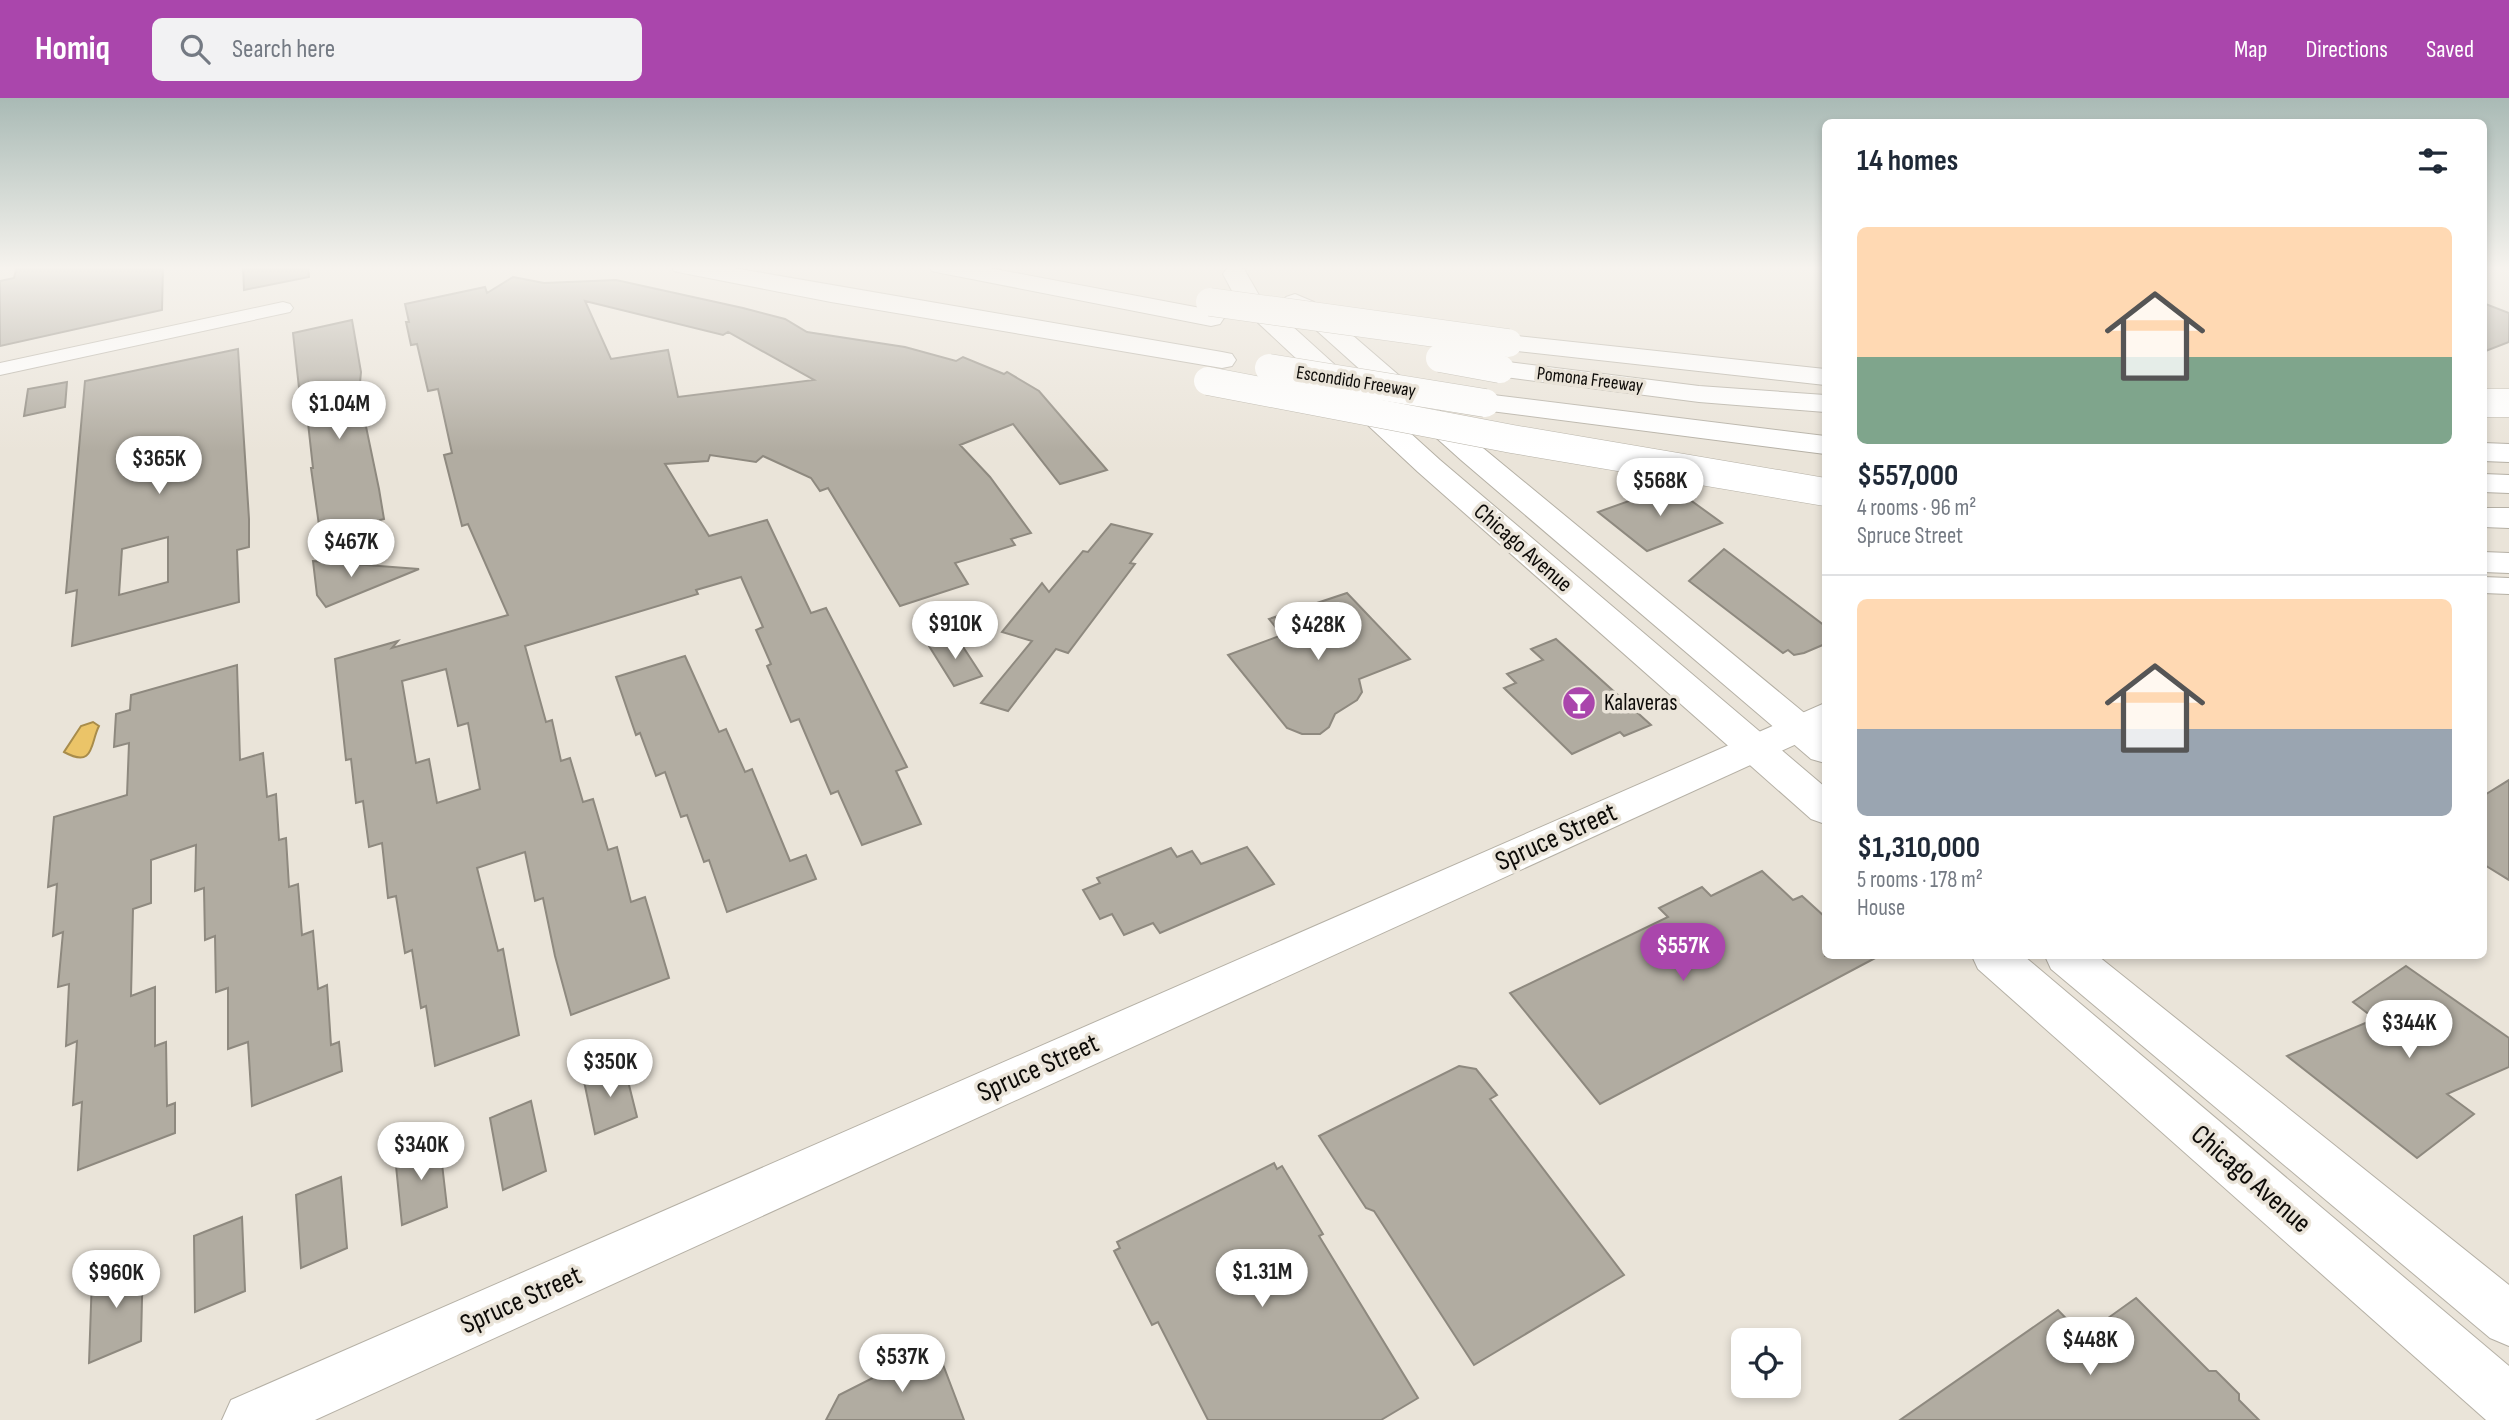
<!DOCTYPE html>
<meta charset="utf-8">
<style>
body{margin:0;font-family:"Sofia Sans Condensed",sans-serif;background:#f2f2f3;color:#1f2937;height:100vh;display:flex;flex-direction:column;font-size:26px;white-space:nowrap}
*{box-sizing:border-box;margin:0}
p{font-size:23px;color:#747a83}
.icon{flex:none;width:38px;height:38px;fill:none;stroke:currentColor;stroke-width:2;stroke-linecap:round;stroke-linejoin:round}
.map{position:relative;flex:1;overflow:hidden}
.side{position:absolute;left:1822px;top:21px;width:665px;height:840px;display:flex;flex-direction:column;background:#fff;border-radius:10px;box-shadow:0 4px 10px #0003}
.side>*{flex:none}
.fabs{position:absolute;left:1731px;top:1230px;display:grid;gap:14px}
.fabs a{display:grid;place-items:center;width:70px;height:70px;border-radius:10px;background:#fff;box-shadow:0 4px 10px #0003;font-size:35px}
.price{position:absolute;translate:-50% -60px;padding:0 16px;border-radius:24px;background:#fff;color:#222;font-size:23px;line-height:46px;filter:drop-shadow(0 2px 4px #0008)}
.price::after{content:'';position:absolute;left:50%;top:42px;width:21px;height:16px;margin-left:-10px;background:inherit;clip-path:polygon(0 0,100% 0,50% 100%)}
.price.active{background:#aa46ac;color:#fff}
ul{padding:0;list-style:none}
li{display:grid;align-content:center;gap:14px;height:371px;padding:0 35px}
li+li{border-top:2px solid #e0e1e3}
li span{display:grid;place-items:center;height:217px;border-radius:10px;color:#555}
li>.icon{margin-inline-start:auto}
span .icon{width:126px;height:126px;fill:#fffc;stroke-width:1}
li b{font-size:30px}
h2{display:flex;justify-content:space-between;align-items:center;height:84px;padding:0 35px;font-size:30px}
header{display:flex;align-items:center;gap:42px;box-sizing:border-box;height:98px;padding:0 35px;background:#aa46ac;color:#fff}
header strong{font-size:33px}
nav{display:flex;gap:38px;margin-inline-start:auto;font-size:24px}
.search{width:490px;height:63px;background:#f2f2f3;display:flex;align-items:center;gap:18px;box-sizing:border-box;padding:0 24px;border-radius:10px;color:#747a83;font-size:26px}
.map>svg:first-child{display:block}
.water{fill:#ebc468;stroke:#a88c4b;stroke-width:2}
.building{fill:#b1aca1;stroke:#8e897f;stroke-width:2;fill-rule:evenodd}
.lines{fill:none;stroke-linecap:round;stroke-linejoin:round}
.street-casing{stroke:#b5b0a5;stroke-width:2}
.secondary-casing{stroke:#b5b0a5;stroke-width:2}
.primary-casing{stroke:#b5b0a5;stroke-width:2}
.highway-casing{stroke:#b5b0a5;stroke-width:2}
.street{fill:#fff;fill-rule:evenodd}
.secondary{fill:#fff;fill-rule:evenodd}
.primary{fill:#fff;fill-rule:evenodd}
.highway{fill:#fff;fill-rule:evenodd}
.highway-bridge-casing{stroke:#b5b0a5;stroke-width:29;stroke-linecap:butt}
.highway-bridge{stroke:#fff;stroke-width:28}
.labels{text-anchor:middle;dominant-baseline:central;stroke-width:7;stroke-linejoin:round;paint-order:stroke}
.far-street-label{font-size:19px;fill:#0d0b08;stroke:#eae4d9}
.street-label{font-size:23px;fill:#0d0b08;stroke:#eae4d9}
.poi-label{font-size:23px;fill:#0d0b08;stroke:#eae4d9;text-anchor:start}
.near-street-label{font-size:28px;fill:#0d0b08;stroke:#eae4d9}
</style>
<header>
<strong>Homiq</strong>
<div class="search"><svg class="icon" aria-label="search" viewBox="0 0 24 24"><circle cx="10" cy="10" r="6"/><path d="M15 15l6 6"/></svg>Search here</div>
<nav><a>Map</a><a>Directions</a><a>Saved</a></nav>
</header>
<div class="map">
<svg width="2509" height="1322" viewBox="0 0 2509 1322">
<rect width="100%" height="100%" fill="#eae4d9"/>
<path class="water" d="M93 624 99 628C90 645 95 671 64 654L81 628Z"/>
<g class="building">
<polygon points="17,168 163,168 162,212 0,248 0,183 14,180"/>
<polygon points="243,168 308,168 309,179 244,192"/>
<path d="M513 179 544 185 616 182 743 210 785 221 807 234 905 249 956 263 963 259 1004 276 1007 274 1039 293 1107 372 1060 386 1013 326 960 347 990 379 1031 435 1011 441 1015 447 955 465 968 486 900 508 828 390 820 393 811 380 763 358 756 364 710 357 708 363 665 366 709 438 767 422 811 515 826 510 862 580 907 669 896 673 921 726 862 747 838 693 831 696 799 621 791 624 767 568 771 566 756 532 763 529 741 479 696 492 698 496 525 548 546 624 552 622 561 663 570 660 583 704 593 701 608 752 617 749 631 804 645 799 669 880 571 917 555 858 543 800 535 803 525 754 477 770 498 853 503 851 519 937 435 968 426 908 421 910 412 852 405 855 396 798 388 800 382 745 369 749 363 703 356 705 351 661 346 662 335 561 398 543 392 550 508 517 468 426 462 428 444 357 452 355 438 291 428 293 417 246 411 247 406 224H409L405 206 485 189 487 195ZM585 203 723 237 728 234 814 282 678 299 668 252 611 261ZM446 571 458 628 468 625 480 691 437 705 429 661 416 665 402 583Z"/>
<polygon points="2483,205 2509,215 2509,244 2483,254"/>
<polygon points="352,222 361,274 359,295 379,391 384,421 380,422 385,447 324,463 311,370 313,370 306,307 301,308 293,235"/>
<path d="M238 251 249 421V449L237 452 239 504 72 548 77 492 66 495 85 283ZM168 439V484L119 497 122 451Z"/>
<polygon points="67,284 65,309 24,318 28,291"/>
<polygon points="1671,388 1722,425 1647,453 1598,414"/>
<polygon points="1111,426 1152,436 1130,465 1135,466 1068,555 1056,551 1008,613 981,605 1032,543 1002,534 1042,485 1049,494 1083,453 1088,454"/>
<polygon points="1724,451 1825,528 1825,546 1804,555 1794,557 1788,552 1783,555 1689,483"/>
<polygon points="313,463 419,471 326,509 317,497"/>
<polygon points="1347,495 1410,561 1359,581 1362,594 1357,602 1335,616 1329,629 1320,636 1302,636 1287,630 1228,557 1282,537 1269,521"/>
<polygon points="956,538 982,578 954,588 929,548"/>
<polygon points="1556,541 1651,627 1624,638 1620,634 1572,656 1504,590 1516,585 1507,576 1543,562 1531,551"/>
<polygon points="685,558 719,634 726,631 745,674 752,671 790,763 806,757 816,781 727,814 709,762 704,764 687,717 681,719 665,674 656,678 640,635 636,637 616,579"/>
<polygon points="237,567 240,662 263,655 267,699 276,696 279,742 286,740 289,789 298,786 302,837 313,833 318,891 327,887 331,947 339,944 342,973 252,1008 248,944 228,951 228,890 216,894 215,838 205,842 204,790 195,793 196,747 151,762 151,805 133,811 131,898 155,889 155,948 166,944 167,1008 175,1005 175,1035 78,1072 82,1004 73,1007 77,943 66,948 69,886 58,889 63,834 53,838 57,786 48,789 54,719 127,697 129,645 114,649 116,616 130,612 131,597"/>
<polygon points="2509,682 2509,782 2483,766 2483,698"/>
<polygon points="1247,749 1274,786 1160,835 1153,825 1124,837 1112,816 1100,821 1083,792 1100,785 1097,780 1171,750 1177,759 1192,753 1201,766"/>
<polygon points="1762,773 1793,802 1802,798 1825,819 1825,858 1879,858 1600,1006 1510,895 1668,819 1659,810 1702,789 1711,798"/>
<polygon points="2406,868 2509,940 2509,969 2447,996 2474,1016 2417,1060 2287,958 2375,921 2353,904"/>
<polygon points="624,967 637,1019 595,1036 584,983"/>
<polygon points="1459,968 1476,971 1497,997 1490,1001 1624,1177 1474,1267 1374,1113 1366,1110 1319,1038"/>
<polygon points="531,1003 546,1073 503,1092 490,1020"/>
<polygon points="439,1040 447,1109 402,1127 395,1058"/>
<polygon points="1274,1065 1277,1071 1282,1068 1323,1136 1319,1138 1418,1300 1381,1322 1208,1322 1158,1224 1152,1227 1114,1153 1120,1150 1117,1144"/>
<polygon points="341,1079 347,1150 301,1170 296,1097"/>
<polygon points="242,1119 245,1193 195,1214 194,1138"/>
<polygon points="143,1160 141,1243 89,1265 92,1179"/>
<polygon points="2136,1200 2209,1273 2216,1273 2239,1296 2239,1302 2259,1322 1900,1322 2058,1212 2083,1238"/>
<polygon points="936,1248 964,1322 826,1322 839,1297"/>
</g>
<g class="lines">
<g class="street-casing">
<g id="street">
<polygon points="283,204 290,206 293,210 290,214 0,277 0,265"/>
<polygon points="2483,479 2509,480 2509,496 2483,495"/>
</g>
</g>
<g class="secondary-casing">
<polygon id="secondary" points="1825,605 1825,633 315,1322 222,1322 231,1302"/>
</g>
<g class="primary-casing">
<g id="primary">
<polygon points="1235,169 1244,171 1260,199 1440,362 1825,689 1825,726 1811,721 1418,374 1240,208 1223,176 1226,171"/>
<polygon points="1295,196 1314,204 1483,350 1825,632 1825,665 1811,661 1461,362 1296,214 1282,204 1286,199"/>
<polygon points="1972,858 2024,858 2509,1268 2509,1322 2486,1322 1978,871"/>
<polygon points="2045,858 2098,858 2509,1187 2509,1248 2490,1240 2051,871"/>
</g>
</g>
<g class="highway-casing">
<g id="highway">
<polygon points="671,168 722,168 1222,254 1232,256 1236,262 1232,268 1222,270 831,204 683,175 674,173"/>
<polygon points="929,168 979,168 1211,212 1220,214 1224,220 1220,226 1211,228 941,175 932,173"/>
<polygon points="1508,237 1825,271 1825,287 1499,251 1495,245 1499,239"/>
<polygon points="1500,263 1699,288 1825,297 1825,314 1699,304 1490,277 1486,271 1490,265"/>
<polygon points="1485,296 1825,338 1825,356 1475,311 1471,305 1475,299"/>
<polygon points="2483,345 2509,346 2509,364 2483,363"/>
<polygon points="2483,376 2509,377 2509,395 2483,394"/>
<polygon points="2483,410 2509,410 2509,430 2483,429"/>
<polygon points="2483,454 2509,455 2509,475 2483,474"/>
</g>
</g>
<use href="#street" class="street"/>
<use href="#secondary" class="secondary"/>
<use href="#primary" class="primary"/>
<use href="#highway" class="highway"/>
<g class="highway-bridge-casing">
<g id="highway-bridge">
<polyline points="1210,204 1508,245"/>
<polyline points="1440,260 1500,271"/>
<polyline points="1269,270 1485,305"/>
<polyline points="1208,283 1512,341 1825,394"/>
<polyline points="2483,305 2509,305"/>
</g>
</g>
<use href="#highway-bridge" class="highway-bridge"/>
</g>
<linearGradient id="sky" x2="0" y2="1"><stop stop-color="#a9bab5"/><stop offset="0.48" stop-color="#f6f3ee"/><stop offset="1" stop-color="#f6f3ee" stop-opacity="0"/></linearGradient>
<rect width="2509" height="353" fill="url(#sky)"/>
<defs>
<g id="bar-disc" transform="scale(1.75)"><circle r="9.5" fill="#aa46ac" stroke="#eae4d9"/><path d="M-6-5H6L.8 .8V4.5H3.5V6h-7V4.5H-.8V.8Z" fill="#fff"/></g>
</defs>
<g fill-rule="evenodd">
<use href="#bar-disc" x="1579" y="605"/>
</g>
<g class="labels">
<g class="far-street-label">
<text transform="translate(1590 282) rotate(7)">Pomona Freeway</text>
<text transform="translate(1356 284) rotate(9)">Escondido Freeway</text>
</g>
<g class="street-label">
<text transform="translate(1523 450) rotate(41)">Chicago Avenue</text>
</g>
<g class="poi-label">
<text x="1604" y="605">Kalaveras</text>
</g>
<g class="near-street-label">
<text transform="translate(1556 739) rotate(-24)">Spruce Street</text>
<text transform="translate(1038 970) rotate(-24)">Spruce Street</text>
<text transform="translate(2251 1081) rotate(41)">Chicago Avenue</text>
<text transform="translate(521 1202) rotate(-24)">Spruce Street</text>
</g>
</g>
</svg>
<div class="fabs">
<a><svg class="icon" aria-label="locate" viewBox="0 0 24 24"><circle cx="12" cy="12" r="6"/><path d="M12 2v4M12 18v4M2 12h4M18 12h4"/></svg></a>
</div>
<b class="price" style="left:339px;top:343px">$1.04M</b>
<b class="price" style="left:159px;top:398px">$365K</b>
<b class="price" style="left:1660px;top:420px">$568K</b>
<b class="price" style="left:351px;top:481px">$467K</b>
<b class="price" style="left:955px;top:563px">$910K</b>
<b class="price" style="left:1318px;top:564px">$428K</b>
<b class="price active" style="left:1683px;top:885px">$557K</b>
<b class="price" style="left:2409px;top:962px">$344K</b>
<b class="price" style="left:610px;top:1001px">$350K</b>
<b class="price" style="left:421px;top:1084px">$340K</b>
<b class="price" style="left:1262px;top:1211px">$1.31M</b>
<b class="price" style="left:116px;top:1212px">$960K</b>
<b class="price" style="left:2090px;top:1279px">$448K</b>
<b class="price" style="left:902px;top:1296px">$537K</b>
<section class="side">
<h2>14 homes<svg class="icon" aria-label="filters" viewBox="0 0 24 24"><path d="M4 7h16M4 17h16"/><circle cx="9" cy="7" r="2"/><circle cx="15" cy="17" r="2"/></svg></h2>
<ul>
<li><span style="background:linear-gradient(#ffd9b3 60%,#7fa58c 0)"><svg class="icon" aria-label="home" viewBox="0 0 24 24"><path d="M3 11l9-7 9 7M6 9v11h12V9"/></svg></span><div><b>$557,000</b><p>4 rooms · 96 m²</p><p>Spruce Street</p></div></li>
<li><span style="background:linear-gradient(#ffd9b3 60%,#9aa5b1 0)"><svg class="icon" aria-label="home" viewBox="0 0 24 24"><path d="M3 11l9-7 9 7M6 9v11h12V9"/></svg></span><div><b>$1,310,000</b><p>5 rooms · 178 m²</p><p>House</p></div></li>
</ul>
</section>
</div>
